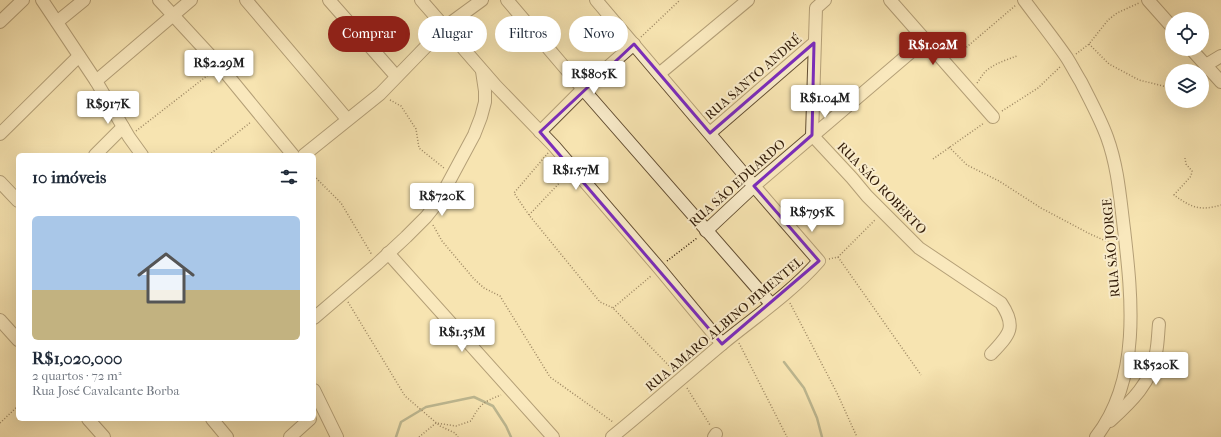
<!DOCTYPE html>
<html lang="pt">
<meta charset="utf-8">
<style>
body{margin:0;font-family:"IM FELL French Canon",serif;background:#f2f2f3;color:#1f2937;height:100vh;display:flex;flex-direction:column;font-size:15px;white-space:nowrap}
*{box-sizing:border-box;margin:0}
p{font-size:13px;color:#747a83}
.icon{flex:none;width:22px;height:22px;fill:none;stroke:currentColor;stroke-width:2;stroke-linecap:round;stroke-linejoin:round}
.map{position:relative;flex:1;overflow:hidden}
.drawer{position:absolute;left:16px;top:153px;width:300px;height:268px;display:flex;flex-direction:column;background:#fff;border-radius:6px;box-shadow:0 4px 16px #0002}
.drawer>*{flex:none}
.banner{position:absolute;left:328px;top:16px;width:380px;height:36px;display:flex;gap:8px}
.tools{position:absolute;left:1165px;top:12px;display:grid;gap:8px}
.tools a{display:grid;place-items:center;width:44px;height:44px;border-radius:50%;background:#fff;box-shadow:0 4px 16px #0002;font-size:20px}
.price{position:absolute;translate:-50% -34px;padding:0 9px;border-radius:4px;background:#fff;color:#222;font-size:13px;line-height:26px;filter:drop-shadow(0 1px 2px #0008)}
.price::after{content:'';position:absolute;left:50%;top:24px;width:12px;height:9px;margin-left:-6px;background:inherit;clip-path:polygon(0 0,100% 0,50% 100%)}
.price.selected{background:#8f2418;color:#fff}
ul{padding:0;list-style:none}
li{display:grid;align-content:center;gap:8px;height:212px;padding:0 16px}
li+li{border-top:1px solid #e0e1e3}
li span{display:grid;place-items:center;height:124px;border-radius:6px;color:#555}
li>.icon{margin-inline-start:auto}
span .icon{width:72px;height:72px;fill:#fffc;stroke-width:1}
li b{font-size:17px}
h2{display:flex;justify-content:space-between;align-items:center;height:48px;padding:0 16px;font-size:17px}
.chip{padding:0 14px;border-radius:18px;background:#fff;box-shadow:0 4px 16px #0002;font-size:14px;line-height:36px}
.chip.selected{background:#8f2418;color:#fff}
.map>svg:first-child{display:block}
.lines{fill:none;stroke-linecap:round;stroke-linejoin:round}
.stream{stroke:#737e67;stroke-width:2.5}
.minor-casing{stroke:#634e32;stroke-width:14}
.path{stroke:#321c08;stroke-width:1.5;stroke-dasharray:1 2;stroke-linecap:butt}
.minor{stroke:#faedcc;stroke-width:12}
.marked{fill:none;stroke:#7b2cbf;stroke-width:3;stroke-linejoin:round}
.labels{text-anchor:middle;dominant-baseline:central;stroke-width:4;stroke-linejoin:round;paint-order:stroke}
.street-label{font-size:13px;fill:#321c08;stroke:#faedcc}
</style>
<div class="map">
<svg width="1221" height="437" viewBox="0 0 1221 437">
<rect width="100%" height="100%" fill="#f7e4b1"/>
<filter id="stains"><feTurbulence type="fractalNoise" baseFrequency=".005" numOctaves="4"/><feColorMatrix values="0 0 0 0 .2 0 0 0 0 .09 0 0 0 0 .02 0 0 0 .5 -.17"/></filter>
<radialGradient id="worn" r=".72"><stop offset=".6" stop-color="#630" stop-opacity="0"/><stop offset="1" stop-color="#630" stop-opacity=".3"/></radialGradient>
<g class="lines">
<g class="stream">
<polyline points="784,362 804,388 817,418 822,437"/>
<polyline points="396,437 401,422 426,407 474,397 493,406 506,426 511,437"/>
</g>
<g class="minor-casing">
<g id="minor">
<polyline points="42,0 96,81 129,137 142,155"/>
<polyline points="159,0 220,66 293,155"/>
<polyline points="246,0 347,119"/>
<polyline points="329,0 396,76"/>
<polyline points="421,0 496,86 554,146 659,268 722,344"/>
<polyline points="507,0 583,89 771,304"/>
<path d="M596 0 754 186 819 261C791 293 755 317 722 344 685 375 649 407 612 437"/>
<path d="M825 0 816 8 812 135 852 178 867 196 919 248 1001 303C1017 327 1010 334 991 354"/>
<polyline points="890,0 993,117"/>
<path d="M1024 0C1038 19 1054 39 1067 58 1072 66 1076 74 1081 82 1090 100 1100 118 1107 137 1118 167 1120 198 1124 229 1132 298 1141 379 1096 437"/>
<polyline points="1148,0 1172,27"/>
<polyline points="0,22 23,0"/>
<polyline points="57,22 84,0"/>
<polyline points="1191,49 1221,82"/>
<polyline points="1206,65 1221,56"/>
<polyline points="659,74 748,0"/>
<polyline points="96,81 191,0"/>
<polyline points="540,132 583,89 634,44"/>
<polyline points="710,133 814,43"/>
<polyline points="0,134 79,56"/>
<polyline points="95,155 123,127"/>
<polyline points="304,155 380,94 445,27 482,0"/>
<polyline points="0,182 18,201"/>
<polyline points="706,231 754,186 925,40"/>
<polyline points="388,253 553,437"/>
<polyline points="314,318 377,264 406,237 426,217 438,202 474,135 481,117 485,102 485,91 482,71"/>
<polyline points="0,320 18,340"/>
<polyline points="314,390 337,437"/>
<polyline points="88,419 104,437"/>
<polyline points="212,419 227,437"/>
<path d="M1110 421C1131 402 1152 382 1156 353 1158 343 1158 334 1159 324"/>
<polyline points="290,437 310,419"/>
<polyline points="714,437 716,434"/>
</g>
</g>
<g class="path">
<polyline points="641,37 680,0"/>
<polyline points="1089,44 1109,64 1139,80 1167,87 1172,85"/>
<polyline points="1076,54 1089,44 1108,20 1117,13 1139,3"/>
<polyline points="955,57 1016,5"/>
<path d="M977 83C980 79 982 75 985 72 993 64 1006 60 1017 56"/>
<polyline points="390,100 401,106 416,129 419,148 444,168"/>
<polyline points="1002,111 1038,88 1061,66"/>
<polyline points="136,131 212,72"/>
<polyline points="949,147 967,165 999,181 1041,208 1090,234 1115,245"/>
<polyline points="548,153 514,193 529,215 600,302 613,308 674,371"/>
<polyline points="209,155 251,122"/>
<path d="M1185 158 1186 164 1192 171 1191 176 1174 195C1192 208 1200 211 1221 205"/>
<polyline points="933,159 984,123"/>
<polyline points="314,176 341,203 372,255"/>
<polyline points="529,215 566,176"/>
<polyline points="433,225 442,241 474,279 484,288 500,296 550,377 613,422"/>
<polyline points="838,257 921,375"/>
<polyline points="829,259 838,257 875,220"/>
<polyline points="667,261 697,238"/>
<polyline points="348,302 405,396 440,426 455,433 458,437"/>
<polyline points="790,303 837,393 857,437"/>
<polyline points="613,308 651,276"/>
<polyline points="739,343 787,437"/>
<polyline points="687,388 710,425"/>
<polyline points="0,423 18,406"/>
<path d="M419 437 436 423 456 426 471 421C480 404 483 402 501 395"/>
</g>
<use href="#minor" class="minor"/>
</g>
<path d="M0 0H1221V437H0ZM814 43 812 135 754 186 819 261 722 344 540 132 634 44 710 133Z" fill="#f7e4b1" fill-opacity=".55" fill-rule="evenodd"/>
<path class="marked" d="M814 43 812 135 754 186 819 261 722 344 540 132 634 44 710 133Z"/>
<g class="labels">
<g class="street-label">
<text transform="translate(753 77) rotate(-41)">RUA SANTO ANDRÉ</text>
<text transform="translate(737 183) rotate(-42)">RUA SÃO EDUARDO</text>
<text transform="translate(882 188) rotate(46)">RUA SÃO ROBERTO</text>
<text transform="translate(1111 248) rotate(-95)">RUA SÃO JORGE</text>
<text transform="translate(724 324) rotate(-40)">RUA AMARO ALBINO PIMENTEL</text>
</g>
</g>
<rect width="100%" height="100%" filter="url(#stains)"/>
<rect width="100%" height="100%" fill="url(#worn)"/>
</svg>
<div class="tools">
<a><svg class="icon" aria-label="locate" viewBox="0 0 24 24"><circle cx="12" cy="12" r="6"/><path d="M12 2v4M12 18v4M2 12h4M18 12h4"/></svg></a>
<a><svg class="icon" aria-label="layers" viewBox="0 0 24 24"><path d="M12 4l9 5-9 5-9-5zM3 14l9 5 9-5"/></svg></a>
</div>
<b class="price selected" style="left:933px;top:66px">R$1.02M</b>
<b class="price" style="left:219px;top:84px">R$2.29M</b>
<b class="price" style="left:594px;top:95px">R$805K</b>
<b class="price" style="left:825px;top:119px">R$1.04M</b>
<b class="price" style="left:108px;top:125px">R$917K</b>
<b class="price" style="left:576px;top:191px">R$1.57M</b>
<b class="price" style="left:442px;top:217px">R$720K</b>
<b class="price" style="left:812px;top:233px">R$795K</b>
<b class="price" style="left:462px;top:353px">R$1.35M</b>
<b class="price" style="left:1156px;top:386px">R$520K</b>
<div class="banner">
<a class="chip selected">Comprar</a>
<a class="chip">Alugar</a>
<a class="chip">Filtros</a>
<a class="chip">Novo</a>
</div>
<section class="drawer">
<h2>10 imóveis<svg class="icon" aria-label="filters" viewBox="0 0 24 24"><path d="M4 7h16M4 17h16"/><circle cx="9" cy="7" r="2"/><circle cx="15" cy="17" r="2"/></svg></h2>
<ul>
<li><span style="background:linear-gradient(#a9c7e8 60%,#c2b280 0)"><svg class="icon" aria-label="home" viewBox="0 0 24 24"><path d="M3 11l9-7 9 7M6 9v11h12V9"/></svg></span><div><b>R$1,020,000</b><p>2 quartos · 72 m²</p><p>Rua José Cavalcante Borba</p></div></li>
</ul>
</section>
</div>
